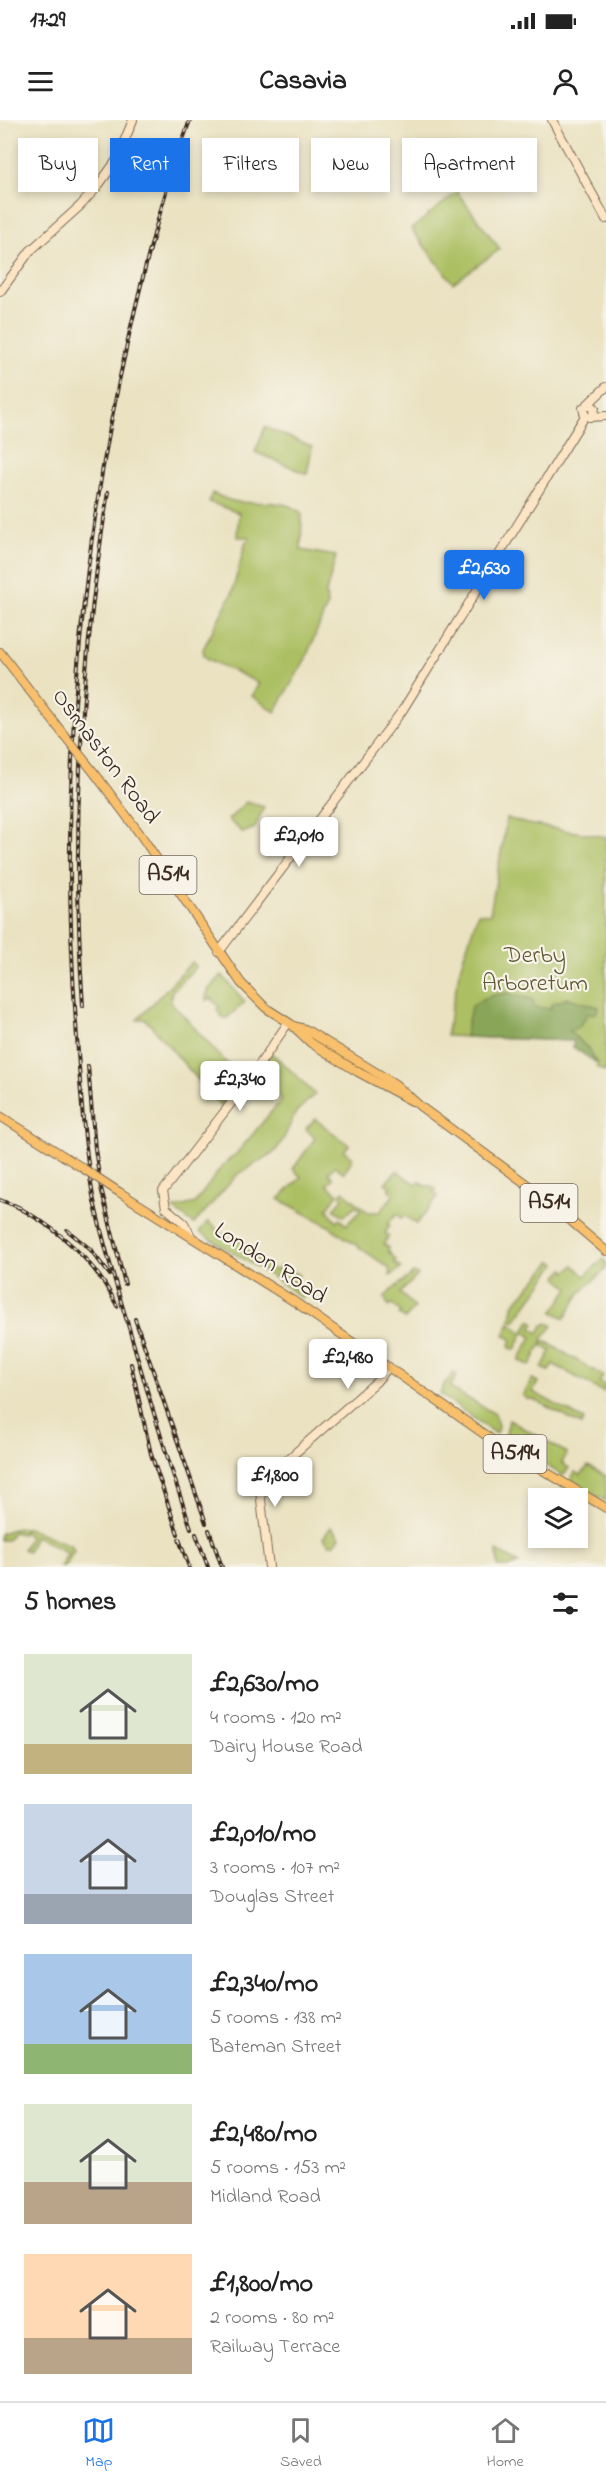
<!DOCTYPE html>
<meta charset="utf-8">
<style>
body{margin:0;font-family:"Indie Flower",sans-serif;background:#f2f2f2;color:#222;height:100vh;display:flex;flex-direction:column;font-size:22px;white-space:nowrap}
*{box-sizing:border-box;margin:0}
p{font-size:20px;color:#767676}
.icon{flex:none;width:33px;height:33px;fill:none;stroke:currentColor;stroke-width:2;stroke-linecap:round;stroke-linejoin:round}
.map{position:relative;height:1447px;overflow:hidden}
.panel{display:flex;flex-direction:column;background:#fff;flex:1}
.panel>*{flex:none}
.top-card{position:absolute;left:18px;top:18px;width:570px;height:54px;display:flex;gap:12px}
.tools{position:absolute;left:528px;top:1368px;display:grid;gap:12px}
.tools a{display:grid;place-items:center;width:60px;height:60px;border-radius:0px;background:#fff;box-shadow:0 3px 9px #0003;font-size:30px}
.price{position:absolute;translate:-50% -51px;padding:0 14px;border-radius:6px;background:#fff;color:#222;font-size:20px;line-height:39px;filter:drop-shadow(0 2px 3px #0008)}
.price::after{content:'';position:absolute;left:50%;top:36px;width:18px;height:14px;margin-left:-9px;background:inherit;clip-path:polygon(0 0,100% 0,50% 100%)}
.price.current{background:#1a73e8;color:#fff}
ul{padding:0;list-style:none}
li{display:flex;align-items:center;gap:18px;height:150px;padding:0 24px}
li span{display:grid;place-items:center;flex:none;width:168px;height:120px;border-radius:0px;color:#555}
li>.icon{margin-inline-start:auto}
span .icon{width:72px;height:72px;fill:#fffc;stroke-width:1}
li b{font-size:26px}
h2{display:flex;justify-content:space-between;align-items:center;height:72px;padding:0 24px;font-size:26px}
.tag{padding:0 21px;border-radius:0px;background:#fff;box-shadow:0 3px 9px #0003;font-size:21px;line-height:54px}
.tag.current{background:#1a73e8;color:#fff}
.status{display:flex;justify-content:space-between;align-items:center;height:42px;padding:0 30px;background:#fff;direction:ltr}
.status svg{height:16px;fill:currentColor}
header{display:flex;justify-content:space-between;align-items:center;height:78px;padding:0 24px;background:#fff;font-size:27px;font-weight:700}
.tabs{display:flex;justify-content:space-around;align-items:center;height:84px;border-top:2px solid #e0e0e0;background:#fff;font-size:16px;color:#767676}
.tabs a{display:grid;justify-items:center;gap:3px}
.tabs .current{color:#1a73e8}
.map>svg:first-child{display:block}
.green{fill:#acbf62;stroke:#747440;stroke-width:1.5}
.forest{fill:#89a658;stroke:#62683b;stroke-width:1.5}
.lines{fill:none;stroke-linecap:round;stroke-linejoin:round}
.secondary-casing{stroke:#786a57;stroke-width:10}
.primary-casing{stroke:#786a57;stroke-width:10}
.secondary{stroke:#fce5c4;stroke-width:8}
.primary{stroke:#f8bf6c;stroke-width:8}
.rail-casing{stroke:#3b2a1e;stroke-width:4}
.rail{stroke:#f7f3e8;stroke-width:1.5;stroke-dasharray:4.5;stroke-linecap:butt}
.primary-bridge-casing{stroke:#786a57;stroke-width:10;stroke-linecap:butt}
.primary-bridge{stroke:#f8bf6c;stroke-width:8}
.labels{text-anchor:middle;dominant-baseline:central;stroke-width:4.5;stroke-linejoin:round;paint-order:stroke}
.shield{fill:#f7f3e8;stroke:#73665b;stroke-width:1.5}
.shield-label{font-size:22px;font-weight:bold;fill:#3b2a1e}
.street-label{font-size:24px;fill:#3b2a1e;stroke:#f7f3e8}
.park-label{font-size:24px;fill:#5d5732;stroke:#f7f3e8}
</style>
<div class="status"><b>17:29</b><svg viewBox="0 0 49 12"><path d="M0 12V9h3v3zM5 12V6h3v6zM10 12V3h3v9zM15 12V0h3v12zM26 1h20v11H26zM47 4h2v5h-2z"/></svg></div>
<header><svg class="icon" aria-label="menu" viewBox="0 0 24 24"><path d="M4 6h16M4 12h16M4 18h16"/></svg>Casavia<svg class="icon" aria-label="person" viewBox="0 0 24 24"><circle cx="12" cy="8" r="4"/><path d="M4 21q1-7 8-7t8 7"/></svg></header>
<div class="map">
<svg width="606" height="1447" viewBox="0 0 606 1447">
<rect width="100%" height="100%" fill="#f7f3e8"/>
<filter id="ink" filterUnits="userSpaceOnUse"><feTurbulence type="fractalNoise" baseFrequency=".0167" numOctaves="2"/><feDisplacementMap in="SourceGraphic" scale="12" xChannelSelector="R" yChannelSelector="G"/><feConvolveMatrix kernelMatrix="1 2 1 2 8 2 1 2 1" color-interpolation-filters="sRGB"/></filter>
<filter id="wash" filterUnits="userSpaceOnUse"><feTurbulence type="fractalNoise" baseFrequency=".008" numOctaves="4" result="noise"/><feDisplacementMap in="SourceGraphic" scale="24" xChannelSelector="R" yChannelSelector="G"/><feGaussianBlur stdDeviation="1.35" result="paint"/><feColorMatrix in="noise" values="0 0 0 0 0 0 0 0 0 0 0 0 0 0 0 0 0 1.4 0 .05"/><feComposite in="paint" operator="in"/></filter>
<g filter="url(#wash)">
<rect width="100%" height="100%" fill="#eae2c1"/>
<g class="green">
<polygon points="457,72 500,129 453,163 411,109"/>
<polygon points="265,307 312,327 307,354 255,332"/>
<path d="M212 373C220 376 230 382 239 382 258 384 287 378 302 394L301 430 336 436 326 473 327 486 305 540 275 592 252 576 259 563 208 539 204 535 203 529 232 473 246 421H248L250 417H237L239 393 209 382Z"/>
<polygon points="246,682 264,687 255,708 243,713 228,700"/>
<polygon points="507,698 527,704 606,717 606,952 596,947 598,943 573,927 574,921 446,916 460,848 478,793 490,794"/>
<polygon points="192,842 196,847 172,871 171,882 240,958 221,986 145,899 137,900"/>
<polygon points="222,855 245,882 227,898 223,898 217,890 219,887 211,878 207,881 206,878 208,870"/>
<path d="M271 933C288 946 299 960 315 974L296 992 284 1018 275 1032 237 1055 194 1104 173 1089 195 1083 223 1045 237 1033 282 979 253 956Z"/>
<polygon points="315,999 349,1025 344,1031 353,1038 344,1053 335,1046 328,1053 333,1058 327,1065 338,1074 327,1089 337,1101 340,1099 346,1105 361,1090 355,1086 344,1096 334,1089 343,1078 340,1075 343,1071 368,1092 380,1092 394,1074 389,1070 391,1067 385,1063 397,1051 416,1064 419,1061 425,1066 432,1066 436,1069 434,1072 438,1076 417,1104 405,1096 402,1098 396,1094 388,1104 390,1106 385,1113 389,1116 384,1124 389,1128 388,1131 396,1140 394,1142 401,1148 390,1156 389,1148 327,1105 279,1079 301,1057 293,1049 315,1018 306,1009"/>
<polygon points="208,1101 229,1120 238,1119 246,1124 247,1130 276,1151 282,1145 299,1155 293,1163 305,1173 301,1178 275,1158 199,1112"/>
<polygon points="603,1139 606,1142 606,1149 580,1173 565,1198 553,1192 569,1168 557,1158 564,1149 567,1152 574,1145 585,1156"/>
<polygon points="552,1141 556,1144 514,1202 511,1200 513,1185"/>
<path d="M413 1153 418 1155 400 1173 415 1187 405 1199 399 1194 401 1192 392 1184 389 1186 384 1178C388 1171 405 1161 413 1153Z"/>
<polygon points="530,1200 535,1203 532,1209 539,1213 543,1205 548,1203 553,1206 542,1219 543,1220 530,1246 519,1240 532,1217 524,1212"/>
<polygon points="510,1203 523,1213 515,1230 509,1227 512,1220 504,1215"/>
<polygon points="545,1221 603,1256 599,1262 606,1266 603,1272 553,1244 549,1251 542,1248 551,1231 542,1226"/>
<polygon points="454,1253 457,1255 450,1268 495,1294 498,1306 496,1314 440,1274 445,1263"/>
<polygon points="532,1259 538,1262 533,1272 584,1300 581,1305 531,1278 529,1280 523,1276"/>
<polygon points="509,1300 567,1333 562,1343 569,1348 563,1356 505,1319"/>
<polygon points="588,1346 606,1356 606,1381 570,1361 575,1352 581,1355"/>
<polygon points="331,1407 340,1417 335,1424 330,1424 323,1418"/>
<path d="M29 1408 72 1426 74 1431 65 1446H60L68 1433 35 1416 28 1432 23 1429 29 1418 24 1411 22 1414 13 1412 7 1420H0V1414C10 1409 18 1407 29 1408Z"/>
<polygon points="497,1431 519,1443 511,1447 498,1447"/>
</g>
<path class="forest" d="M509 873C519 878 524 876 533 880L535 887 551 889V884L568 878 599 887 596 893 588 894 579 907 569 911 590 930 595 942 573 927 574 921 465 917 471 887C484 877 492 874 509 873Z"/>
</g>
<g filter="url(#ink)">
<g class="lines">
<g class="secondary-casing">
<g id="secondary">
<polyline points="552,0 606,99"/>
<polyline points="0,172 30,131 80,86 98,66 116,41 133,0"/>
<polyline points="588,284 606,267"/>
<polyline points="585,296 583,288 590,284 595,288 593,295"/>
<polyline points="590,297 606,296"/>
<polyline points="219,832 402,591 585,296"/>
<polyline points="191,1116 184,1103 166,1088 163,1071 246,964 288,903"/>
<polyline points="269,1447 260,1371 262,1362 376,1262 389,1247"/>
</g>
</g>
<g class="primary-casing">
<g id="primary">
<polyline points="0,532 64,615"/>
<polyline points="96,655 140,714 241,863 266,888 291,904 311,923 358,952 412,981"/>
<polyline points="294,906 305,909 395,964 421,987 536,1071 606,1131"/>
<polyline points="0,996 81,1047"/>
<polyline points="119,1072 295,1182 494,1321 606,1388"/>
</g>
</g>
<use href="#secondary" class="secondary"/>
<use href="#primary" class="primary"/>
<g class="rail-casing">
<g id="rail">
<path d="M190 0C164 70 146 142 129 215 78 441 59 672 76 903 80 961 83 1019 93 1076 102 1120 116 1165 129 1208 148 1275 168 1342 191 1408"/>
<path d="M83 886C71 715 81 541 108 372"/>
<polyline points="88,946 95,1029 101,1068 125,1164"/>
<polyline points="0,1080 21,1088"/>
<path d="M14 1085C59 1109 95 1140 117 1186"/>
<polyline points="67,1110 90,1129 110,1155"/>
<polyline points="135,1199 206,1403"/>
<polyline points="131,1244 151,1334 178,1414"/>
<polyline points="209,1410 222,1447"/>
<polyline points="196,1414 208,1447"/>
<polyline points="179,1419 189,1447"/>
</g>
</g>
<use href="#rail" class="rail"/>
<g class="primary-bridge-casing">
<g id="primary-bridge">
<polyline points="64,615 96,655"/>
<polyline points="81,1047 119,1072"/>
</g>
</g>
<use href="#primary-bridge" class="primary-bridge"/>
</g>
</g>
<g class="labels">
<g class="shield">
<rect x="139.5" y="736" width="57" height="38" rx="4.5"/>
<rect x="520.5" y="1064" width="57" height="38" rx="4.5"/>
<rect x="483.5" y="1315" width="63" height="38" rx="4.5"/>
</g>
<g class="shield-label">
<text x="168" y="755">A514</text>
<text x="549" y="1083">A514</text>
<text x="515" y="1334">A5194</text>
</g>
<g class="street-label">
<text transform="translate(105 637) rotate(53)">Osmaston Road</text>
<text transform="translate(270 1144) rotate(33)">London Road</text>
</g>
<g class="park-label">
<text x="535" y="836">Derby<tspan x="535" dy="28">Arboretum</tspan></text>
</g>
</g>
</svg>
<div class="tools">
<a><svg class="icon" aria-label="layers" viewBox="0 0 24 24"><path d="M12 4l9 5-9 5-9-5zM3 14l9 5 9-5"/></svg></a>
</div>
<b class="price current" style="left:484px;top:481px">£2,630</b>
<b class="price" style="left:299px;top:748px">£2,010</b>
<b class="price" style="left:240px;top:992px">£2,340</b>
<b class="price" style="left:348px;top:1270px">£2,480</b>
<b class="price" style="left:275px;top:1388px">£1,800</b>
<div class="top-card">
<a class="tag">Buy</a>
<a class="tag current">Rent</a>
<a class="tag">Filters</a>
<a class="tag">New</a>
<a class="tag">Apartment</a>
</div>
</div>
<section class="panel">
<h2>5 homes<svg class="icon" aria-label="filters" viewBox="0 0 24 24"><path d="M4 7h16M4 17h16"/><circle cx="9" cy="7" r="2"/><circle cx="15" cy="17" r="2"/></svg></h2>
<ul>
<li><span style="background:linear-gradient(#dfe7d0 75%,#c2b280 0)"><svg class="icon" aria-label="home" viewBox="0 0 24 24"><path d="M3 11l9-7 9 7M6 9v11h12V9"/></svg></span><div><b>£2,630/mo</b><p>4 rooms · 120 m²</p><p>Dairy House Road</p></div></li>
<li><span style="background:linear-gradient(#c9d6e8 75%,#9aa5b1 0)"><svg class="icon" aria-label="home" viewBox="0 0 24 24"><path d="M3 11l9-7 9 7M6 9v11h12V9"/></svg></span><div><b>£2,010/mo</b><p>3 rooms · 107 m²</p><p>Douglas Street</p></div></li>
<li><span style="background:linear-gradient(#a9c7e8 75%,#8fb573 0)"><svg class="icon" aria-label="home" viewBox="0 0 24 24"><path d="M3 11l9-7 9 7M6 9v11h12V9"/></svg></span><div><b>£2,340/mo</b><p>5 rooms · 138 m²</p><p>Bateman Street</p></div></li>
<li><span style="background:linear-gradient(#dfe7d0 65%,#b9a48a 0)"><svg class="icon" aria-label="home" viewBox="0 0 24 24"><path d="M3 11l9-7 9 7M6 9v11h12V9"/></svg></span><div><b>£2,480/mo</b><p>5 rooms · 153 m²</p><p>Midland Road</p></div></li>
<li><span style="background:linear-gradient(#ffd9b3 70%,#b9a48a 0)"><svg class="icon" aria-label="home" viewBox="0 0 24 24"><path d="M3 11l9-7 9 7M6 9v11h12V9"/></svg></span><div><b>£1,800/mo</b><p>2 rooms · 80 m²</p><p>Railway Terrace</p></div></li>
</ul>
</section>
<nav class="tabs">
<a class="current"><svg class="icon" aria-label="map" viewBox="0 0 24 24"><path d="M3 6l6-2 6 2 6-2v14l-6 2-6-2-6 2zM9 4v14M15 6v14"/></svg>Map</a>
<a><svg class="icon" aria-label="saved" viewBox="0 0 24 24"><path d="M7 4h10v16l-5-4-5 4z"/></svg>Saved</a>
<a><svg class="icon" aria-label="home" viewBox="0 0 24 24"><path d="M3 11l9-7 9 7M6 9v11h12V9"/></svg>Home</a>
</nav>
